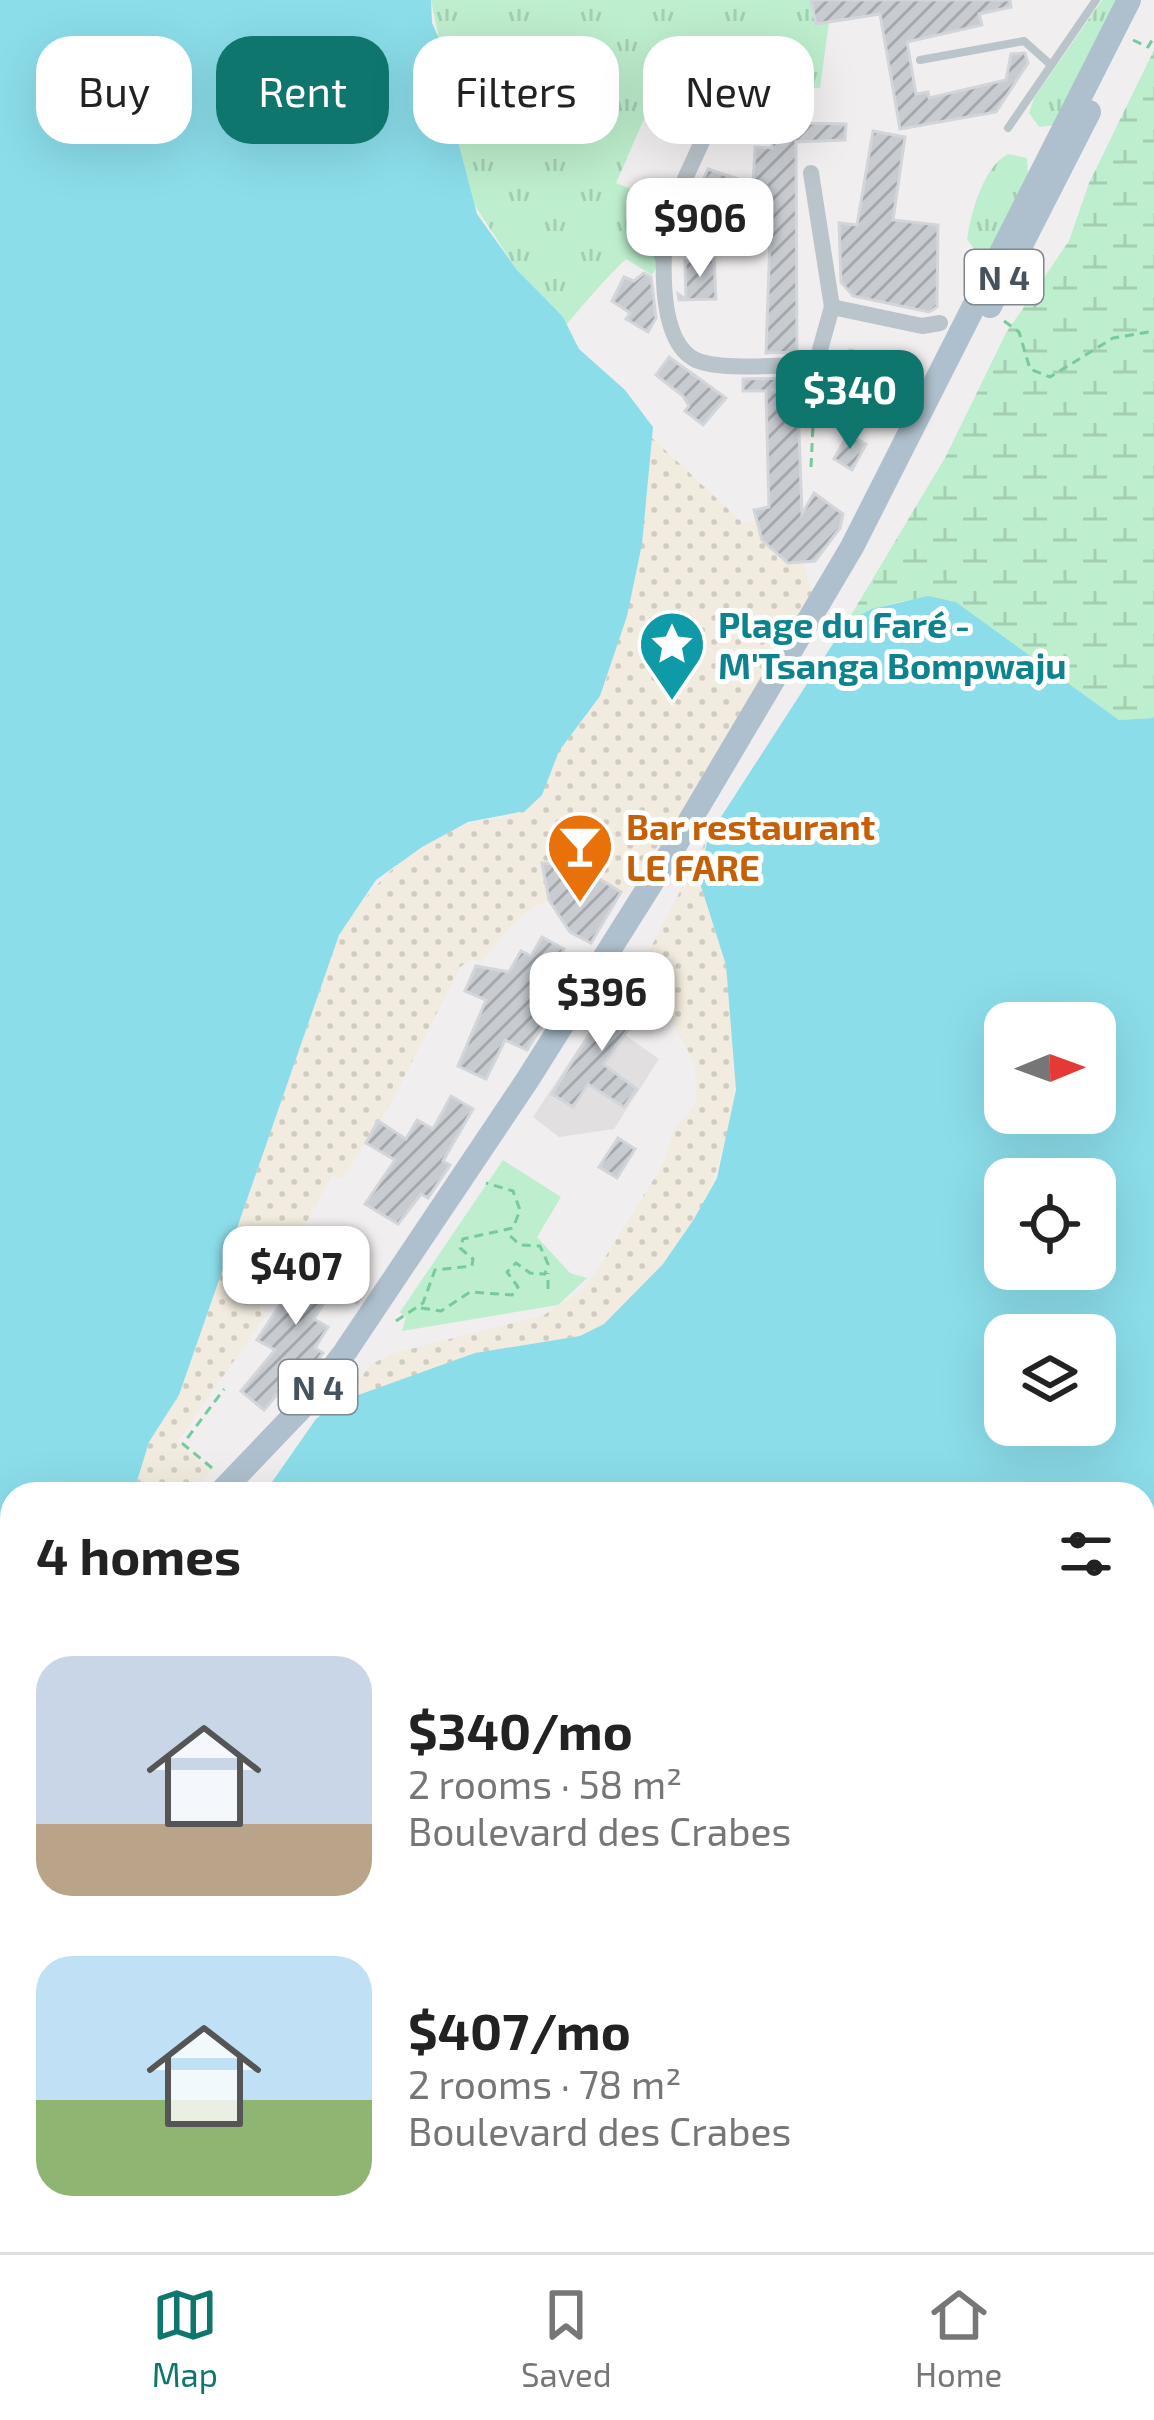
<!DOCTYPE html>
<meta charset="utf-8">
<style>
body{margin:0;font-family:"Exo 2",sans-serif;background:#f6f6f6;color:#222;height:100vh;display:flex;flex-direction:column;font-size:45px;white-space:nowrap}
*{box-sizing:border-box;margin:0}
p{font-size:39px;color:#767676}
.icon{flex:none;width:66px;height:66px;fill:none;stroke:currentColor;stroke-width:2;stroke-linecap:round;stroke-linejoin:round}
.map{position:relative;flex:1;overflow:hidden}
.side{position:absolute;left:0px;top:1482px;width:1155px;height:771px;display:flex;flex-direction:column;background:#fff;border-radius:36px 36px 0 0;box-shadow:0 12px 48px #0002}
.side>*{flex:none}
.guide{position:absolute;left:36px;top:36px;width:1083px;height:108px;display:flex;gap:24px}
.needle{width:78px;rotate:89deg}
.fabs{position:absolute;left:984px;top:1002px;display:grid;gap:24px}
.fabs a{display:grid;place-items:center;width:132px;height:132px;border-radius:24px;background:#fff;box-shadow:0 12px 48px #0002;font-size:60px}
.price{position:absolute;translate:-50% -102px;padding:0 27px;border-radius:24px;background:#fff;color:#222;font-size:39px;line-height:78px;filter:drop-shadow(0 3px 6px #0008)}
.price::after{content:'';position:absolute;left:50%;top:72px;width:36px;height:27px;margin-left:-18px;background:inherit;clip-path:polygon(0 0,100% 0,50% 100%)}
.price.current{background:#0f766e;color:#fff}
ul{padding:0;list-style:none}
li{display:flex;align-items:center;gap:36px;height:300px;padding:0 36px}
li span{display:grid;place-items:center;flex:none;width:336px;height:240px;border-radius:36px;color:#555}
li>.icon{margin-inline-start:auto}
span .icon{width:144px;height:144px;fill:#fffc;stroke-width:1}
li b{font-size:51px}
h2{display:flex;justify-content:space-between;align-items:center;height:144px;padding:0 36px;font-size:51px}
.tag{padding:0 42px;border-radius:36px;background:#fff;box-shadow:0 12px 48px #0002;font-size:42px;line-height:108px}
.tag.current{background:#0f766e;color:#fff}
.menu{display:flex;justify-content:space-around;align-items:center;height:168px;border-top:3px solid #e0e0e0;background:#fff;font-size:33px;color:#767676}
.menu a{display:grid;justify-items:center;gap:6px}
.menu .current{color:#0f766e}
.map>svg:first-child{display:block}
.education{fill:#e2dfe1}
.grass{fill:url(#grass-tufts)}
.wetland{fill:url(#wetland-marsh)}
.sand{fill:url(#sand-dots)}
.green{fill:#bdeecd}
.water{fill:#8bddea;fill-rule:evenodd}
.building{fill:url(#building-hatch);stroke:#d2d5da;stroke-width:3}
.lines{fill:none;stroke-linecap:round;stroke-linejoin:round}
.path{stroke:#76cb9b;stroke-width:3;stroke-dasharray:9 6;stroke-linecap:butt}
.service{stroke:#bac4cb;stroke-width:8}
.minor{stroke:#bac4cb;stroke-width:16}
.primary{stroke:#aec0cd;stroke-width:24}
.labels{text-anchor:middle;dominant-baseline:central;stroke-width:10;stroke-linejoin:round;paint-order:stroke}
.shield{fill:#fff;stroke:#7e878d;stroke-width:3}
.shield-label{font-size:33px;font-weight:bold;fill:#47535c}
.culture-label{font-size:36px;font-weight:bold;fill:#0d838f;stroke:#fff;text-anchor:start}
.food-label{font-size:36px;font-weight:bold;fill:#c56008;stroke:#fff;text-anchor:start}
</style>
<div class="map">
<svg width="1154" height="2252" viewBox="0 0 1154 2252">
<defs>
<pattern id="grass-tufts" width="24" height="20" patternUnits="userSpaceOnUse" patternTransform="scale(3)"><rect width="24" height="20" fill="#bdeecd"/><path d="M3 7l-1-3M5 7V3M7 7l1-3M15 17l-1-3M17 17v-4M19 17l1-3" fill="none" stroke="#a4ceb2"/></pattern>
<pattern id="wetland-marsh" width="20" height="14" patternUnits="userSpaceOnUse" patternTransform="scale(3)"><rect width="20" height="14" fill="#bdeecd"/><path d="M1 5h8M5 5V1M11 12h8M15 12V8" fill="none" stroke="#a4ceb2"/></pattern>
<pattern id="sand-dots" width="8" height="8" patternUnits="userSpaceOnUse" patternTransform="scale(3)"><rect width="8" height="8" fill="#f2ebdf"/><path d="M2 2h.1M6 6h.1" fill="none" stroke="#d1ccc2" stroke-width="1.8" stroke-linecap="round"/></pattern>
<pattern id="building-hatch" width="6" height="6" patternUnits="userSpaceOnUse" patternTransform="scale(3)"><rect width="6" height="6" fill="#c8ccd1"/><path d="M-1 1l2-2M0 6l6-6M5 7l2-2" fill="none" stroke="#a4a8ad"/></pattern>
</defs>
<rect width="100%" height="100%" fill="#f1eeef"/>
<polygon class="education" points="599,1017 659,1059 614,1129 559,1137 533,1117"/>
<g class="grass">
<path d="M431 0H811L816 24 829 22 820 88H800L798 102 725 101 729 50 703 40 697 50 676 46 616 183 661 201 656 268 652 275 626 259C605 279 588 299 567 324L517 270 470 198 457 138V74L441 48Z"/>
<polygon points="1102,0 1122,0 1055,125 1039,127 1029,113 1034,98"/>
<path d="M1008 154 1027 158 1028 175 986 259 980 258 967 239C971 213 983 167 1008 154Z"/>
</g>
<path class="wetland" d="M1154 50V718L1119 720 956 602C916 593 883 604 847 622L946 456 1006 333 1069 241 1089 183Z"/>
<g class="sand">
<path d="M650 436 743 523 757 521 762 540 788 563 803 562 812 591 647 870 626 893C545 890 529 901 481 962L472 959 460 967 390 1105 342 1179 332 1175 258 1310 265 1316 178 1441 210 1471 193 1494H133L149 1442 179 1395 339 935C377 875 434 820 509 817L606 681 638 563Z"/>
<polygon points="708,837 699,880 726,965 736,1062 733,1118 706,1201 663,1264 604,1324 580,1336 475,1353 346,1400 370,1365 391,1354 544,1315 582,1290 598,1269 665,1161 674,1130 696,1103 695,1064 652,983 645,959"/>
<polygon points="12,1766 12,1849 0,1874 0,1790"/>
</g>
<g class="green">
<polygon points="503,1160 561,1197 537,1237 570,1273 587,1278 558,1305 402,1331 406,1317 400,1312"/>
<polygon points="12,2092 12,2141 0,2139 0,2096"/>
</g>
<g class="water">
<polygon points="0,0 431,0 432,23 462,89 457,138 477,214 517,270 563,317 579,349 625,390 653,427 642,544 627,616 600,696 559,751 542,795 525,811 468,822 422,847 376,880 339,935 179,1395 149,1442 133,1494 12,1494 12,1766 0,1790"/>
<path d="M928 596 956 602 1119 720 1154 718V2252H899L880 2241H1143V1494H255L272 1482 316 1419 336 1403 475 1353 580 1336 604 1324 663 1264 694 1219 717 1178 736 1090 726 965 699 880 708 837 847 622 872 609ZM1095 1023V1113H1005V1023ZM1095 1179V1269H1005V1179ZM1005 1335H1095V1425H1005Z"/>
<polygon points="12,1962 12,2069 0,2028"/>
<polygon points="38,2241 466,2241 106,2252 69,2252"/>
</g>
<g class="building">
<polygon points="811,0 1010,0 1011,7 979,14 982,25 907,42 916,94 928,92 929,98 1006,80 1011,54 1025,53 1028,63 996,112 900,129 880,14 816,24"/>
<polygon points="702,40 719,47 705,79 723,86 708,115 677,108 673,115 660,109 687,46 697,50"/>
<polygon points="802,104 802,123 846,124 845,140 796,142 797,352 766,353 770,239 767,187 753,186 755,147 772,148 771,105"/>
<polygon points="873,131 905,137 893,220 938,225 937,307 929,312 853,296 841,282 839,223 857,225"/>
<polygon points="708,169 741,180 718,235 687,215"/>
<polygon points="714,259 716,299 679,300 678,294 686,299 685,261"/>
<polygon points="644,273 651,277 656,318 648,332 626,319 630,313 612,301 624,277 634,281"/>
<polygon points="850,350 882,359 867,412 833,403"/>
<polygon points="669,357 726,398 703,425 685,411 689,406 683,396 656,375"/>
<polygon points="796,378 797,394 771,389 798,405 802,514 814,493 843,514 840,528 815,561 788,563 762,540 754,510 769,507 766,391 743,391 743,379"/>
<polygon points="848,434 866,444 852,470 834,459"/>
<polygon points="542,863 578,866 621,892 591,943 570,932 549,900"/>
<polygon points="542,937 564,949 553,968 560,972 550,990 547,1005 553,1008 527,1050 505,1040 486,1079 458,1066 486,1000 465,991 476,966 509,972 521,951 531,956"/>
<polygon points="619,987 646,1005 603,1064 637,1089 624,1107 588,1084 573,1107 552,1094"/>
<polygon points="451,1096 473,1109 443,1161 450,1165 428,1198 421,1194 398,1224 365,1204 395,1160 366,1143 378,1121 406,1139 417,1120 433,1129"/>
<polygon points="618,1138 635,1149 617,1178 599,1167"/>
<polygon points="309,1254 364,1292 357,1303 333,1288 314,1319 328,1327 315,1348 323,1353 309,1372 301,1367 264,1410 241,1391 275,1350 257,1340 287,1294 278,1288 295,1261 302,1266"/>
</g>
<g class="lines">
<g class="path">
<polyline points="1133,40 1148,47 1154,37"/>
<polyline points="1004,321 1019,332 1030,369 1050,377 1113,338 1154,331"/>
<polyline points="811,467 815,384"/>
<polyline points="548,1289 548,1273"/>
<polyline points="421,1308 441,1311 470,1292 512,1295 518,1287 507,1272 516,1263 530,1273 545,1274 548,1264 540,1246 520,1245 507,1233"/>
<polyline points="396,1321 423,1303 435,1270 472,1266 473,1259 460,1248 463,1239 513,1228 520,1210 513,1191 486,1183"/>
<polyline points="212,1468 183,1444 224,1389"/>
<polyline points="0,1957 7,1943"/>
</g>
<g class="service">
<polyline points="920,60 1024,41 1051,65"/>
<polyline points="1008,128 1096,0"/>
</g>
<g class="minor">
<path d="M705 135 679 192 669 194C664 234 652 339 696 360 720 371 788 365 816 364L832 307"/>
<polyline points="811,173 832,307 922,326 940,323"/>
<polyline points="0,2246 8,2252"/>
<polyline points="568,2252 745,2243 794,2252"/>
</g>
<g class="primary">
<polyline points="990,306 1089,112"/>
<polyline points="219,1494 305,1404 345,1352 528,1079 676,844 852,547 1129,0"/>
<polyline points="0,1921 12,1895"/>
</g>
</g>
<defs>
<g id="sight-pin" transform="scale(3.45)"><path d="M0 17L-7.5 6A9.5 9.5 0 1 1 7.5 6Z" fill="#0f9aa8" stroke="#fff"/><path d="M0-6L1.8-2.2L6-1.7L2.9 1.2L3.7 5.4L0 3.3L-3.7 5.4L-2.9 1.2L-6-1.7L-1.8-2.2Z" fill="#fff"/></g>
<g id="bar-pin" transform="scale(3.45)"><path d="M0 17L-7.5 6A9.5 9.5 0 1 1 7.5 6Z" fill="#e8710a" stroke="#fff"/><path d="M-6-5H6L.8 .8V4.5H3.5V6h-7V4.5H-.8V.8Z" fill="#fff"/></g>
</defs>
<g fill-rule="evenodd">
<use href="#sight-pin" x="672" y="644"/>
<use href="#bar-pin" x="580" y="846"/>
</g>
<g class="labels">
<g class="shield">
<rect x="965" y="250" width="78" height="54" rx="9"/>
<rect x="279" y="1360" width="78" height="54" rx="9"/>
</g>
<g class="shield-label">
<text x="1004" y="277">N 4</text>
<text x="318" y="1387">N 4</text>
</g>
<g class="culture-label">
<text x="718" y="623">Plage du Faré -<tspan x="718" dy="41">M'Tsanga Bompwaju</tspan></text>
</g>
<g class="food-label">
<text x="626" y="825">Bar restaurant<tspan x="626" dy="41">LE FARE</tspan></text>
</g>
</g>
</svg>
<div class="fabs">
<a><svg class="needle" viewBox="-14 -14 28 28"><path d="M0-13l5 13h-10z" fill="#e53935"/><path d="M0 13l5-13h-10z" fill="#767676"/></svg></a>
<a><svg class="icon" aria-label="locate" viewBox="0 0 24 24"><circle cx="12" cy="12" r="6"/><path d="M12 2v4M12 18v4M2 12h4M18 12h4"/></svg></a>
<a><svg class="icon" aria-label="layers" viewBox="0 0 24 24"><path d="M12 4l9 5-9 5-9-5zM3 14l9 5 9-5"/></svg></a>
</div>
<b class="price" style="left:700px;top:280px">$906</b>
<b class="price current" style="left:850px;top:452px">$340</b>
<b class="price" style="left:602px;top:1054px">$396</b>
<b class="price" style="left:296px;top:1328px">$407</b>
<div class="guide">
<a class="tag">Buy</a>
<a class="tag current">Rent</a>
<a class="tag">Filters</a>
<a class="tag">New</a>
</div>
<section class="side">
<h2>4 homes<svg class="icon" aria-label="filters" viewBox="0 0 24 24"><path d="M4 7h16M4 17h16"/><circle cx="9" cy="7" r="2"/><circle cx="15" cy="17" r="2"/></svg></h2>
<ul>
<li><span style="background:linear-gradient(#c9d6e8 70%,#b9a48a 0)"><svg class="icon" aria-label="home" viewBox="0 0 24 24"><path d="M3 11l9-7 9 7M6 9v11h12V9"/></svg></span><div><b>$340/mo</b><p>2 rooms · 58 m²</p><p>Boulevard des Crabes</p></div></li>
<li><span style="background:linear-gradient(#bfe0f5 60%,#8fb573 0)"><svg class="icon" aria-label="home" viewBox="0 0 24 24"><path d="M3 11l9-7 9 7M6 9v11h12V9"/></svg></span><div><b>$407/mo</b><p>2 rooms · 78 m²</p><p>Boulevard des Crabes</p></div></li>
</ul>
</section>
</div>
<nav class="menu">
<a class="current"><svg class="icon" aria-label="map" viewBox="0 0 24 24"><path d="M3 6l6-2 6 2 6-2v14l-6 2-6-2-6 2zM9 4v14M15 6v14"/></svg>Map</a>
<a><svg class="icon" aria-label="saved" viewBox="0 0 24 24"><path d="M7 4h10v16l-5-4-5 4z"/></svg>Saved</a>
<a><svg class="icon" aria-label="home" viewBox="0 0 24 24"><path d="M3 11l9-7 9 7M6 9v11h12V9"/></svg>Home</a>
</nav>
